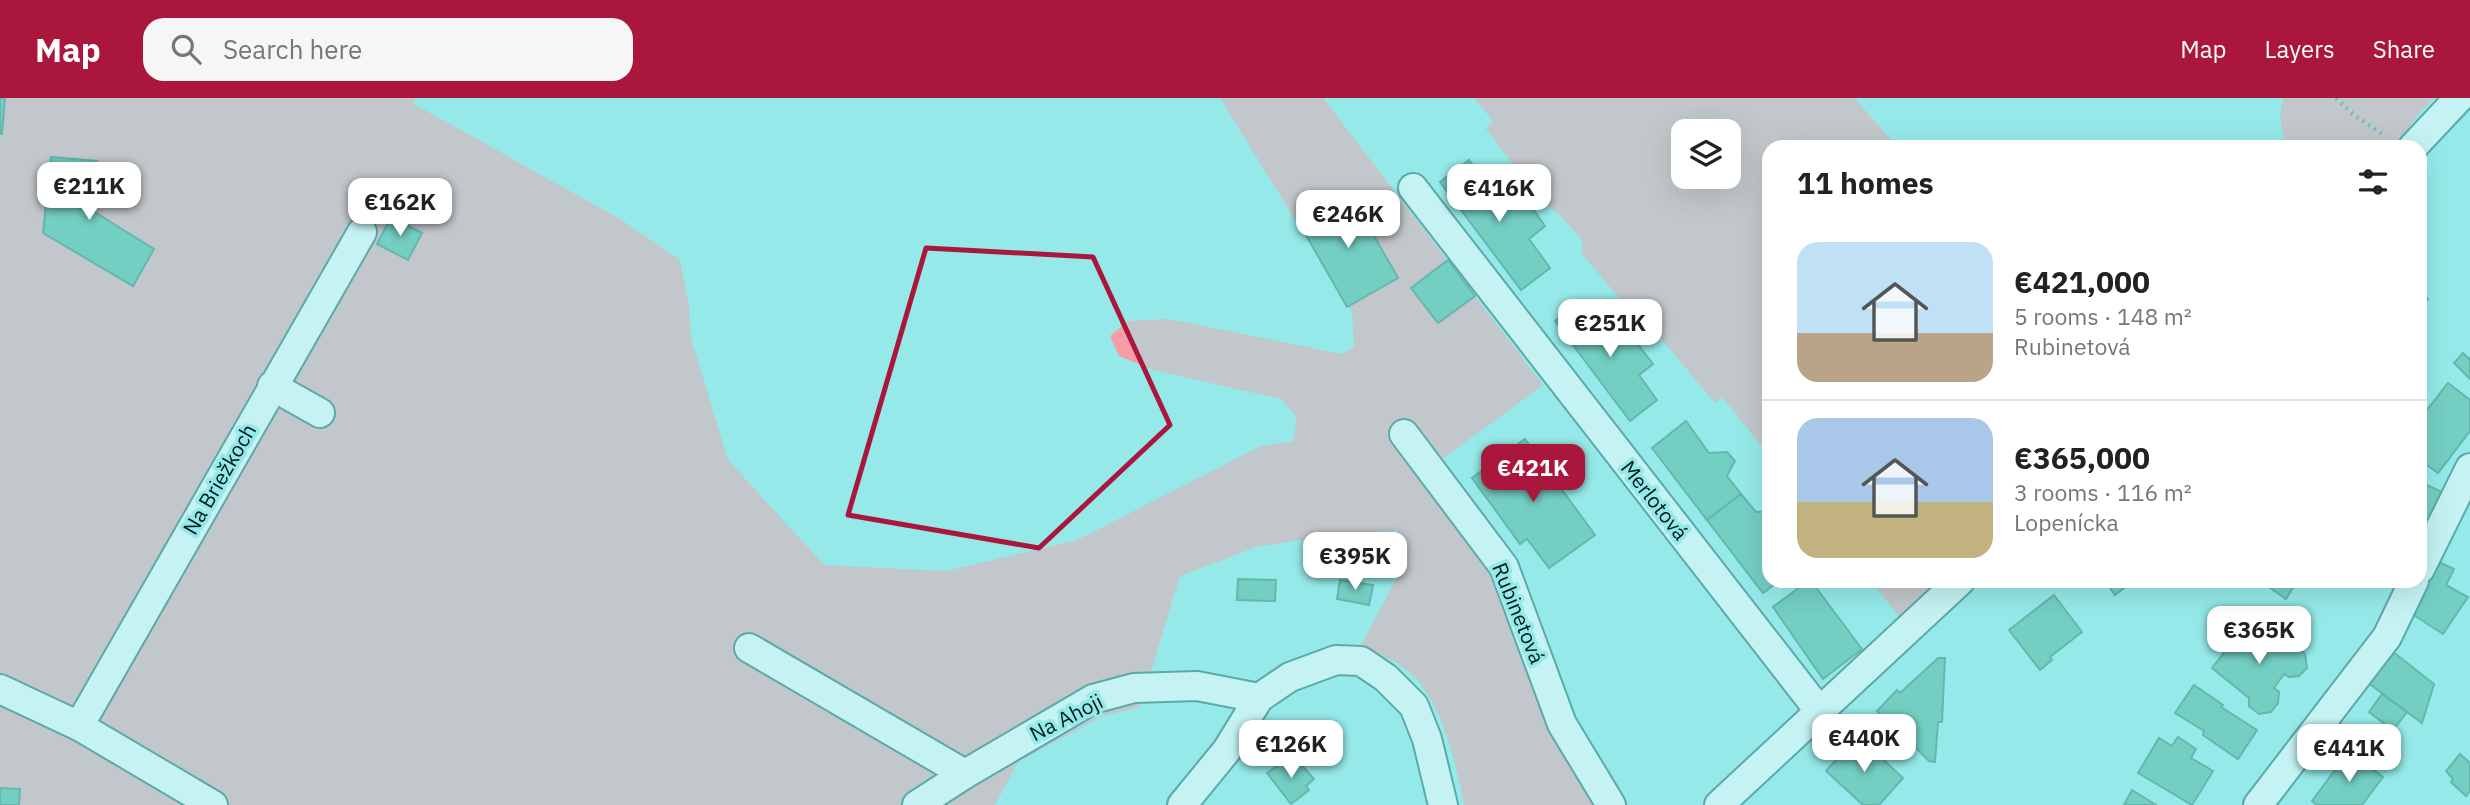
<!DOCTYPE html>
<meta charset="utf-8">
<style>
body{margin:0;font-family:"IBM Plex Sans",sans-serif;background:#f6f6f6;color:#222;height:100vh;display:flex;flex-direction:column;font-size:26px;white-space:nowrap}
*{box-sizing:border-box;margin:0}
p{font-size:23px;color:#767676}
.icon{flex:none;width:38px;height:38px;fill:none;stroke:currentColor;stroke-width:2;stroke-linecap:round;stroke-linejoin:round}
.map{position:relative;flex:1;overflow:hidden}
.drawer{position:absolute;left:1762px;top:42px;width:665px;height:448px;display:flex;flex-direction:column;background:#fff;border-radius:21px;box-shadow:0 7px 28px #0002}
.drawer>*{flex:none}
.controls{position:absolute;left:1671px;top:21px;display:grid;gap:14px}
.controls a{display:grid;place-items:center;width:70px;height:70px;border-radius:14px;background:#fff;box-shadow:0 7px 28px #0002;font-size:35px}
.price{position:absolute;translate:-50% -60px;padding:0 16px;border-radius:14px;background:#fff;color:#222;font-size:23px;line-height:46px;filter:drop-shadow(0 2px 4px #0008)}
.price::after{content:'';position:absolute;left:50%;top:42px;width:21px;height:16px;margin-left:-10px;background:inherit;clip-path:polygon(0 0,100% 0,50% 100%)}
.price.on{background:#ab163d;color:#fff}
ul{padding:0;list-style:none}
li{display:flex;align-items:center;gap:21px;height:175px;padding:0 35px}
li+li{border-top:2px solid #e0e0e0}
li span{display:grid;place-items:center;flex:none;width:196px;height:140px;border-radius:21px;color:#555}
li>.icon{margin-inline-start:auto}
span .icon{width:84px;height:84px;fill:#fffc;stroke-width:1}
li b{font-size:30px}
h2{display:flex;justify-content:space-between;align-items:center;height:84px;padding:0 35px;font-size:30px}
header{display:flex;align-items:center;gap:42px;box-sizing:border-box;height:98px;padding:0 35px;background:#ab163d;color:#fff}
header strong{font-size:33px}
nav{display:flex;gap:38px;margin-inline-start:auto;font-size:24px}
.search{width:490px;height:63px;background:#f6f6f6;display:flex;align-items:center;gap:18px;box-sizing:border-box;padding:0 24px;border-radius:21px;color:#767676;font-size:26px}
.map>svg:first-child{display:block}
.green{fill:#f59ea5;fill-rule:evenodd}
.building{fill:#4caf96;stroke:#297966;stroke-width:2}
.lines{fill:none;stroke-linecap:round;stroke-linejoin:round}
.street-casing{stroke:#165c5c;stroke-width:32}
.path{stroke:#4a8180;stroke-width:4.5;stroke-dasharray:2 5;stroke-linecap:butt}
.street{stroke:#fff;stroke-width:28}
.marked{fill:none;stroke:#ab163d;stroke-width:5;stroke-linejoin:round}
.labels{text-anchor:middle;dominant-baseline:central;stroke-width:7;stroke-linejoin:round;paint-order:stroke}
.street-label{font-size:21px;fill:#031e1d;stroke:#95eae9}
</style>
<header>
<strong>Map</strong>
<div class="search"><svg class="icon" aria-label="search" viewBox="0 0 24 24"><circle cx="10" cy="10" r="6"/><path d="M15 15l6 6"/></svg>Search here</div>
<nav><a>Map</a><a>Layers</a><a>Share</a></nav>
</header>
<div class="map">
<svg width="2470" height="707" viewBox="0 0 2470 707">
<rect width="100%" height="100%" fill="#95eae9"/>
<g class="green">
<path d="M0 0H415L414 6 620 121 680 162 689 209 691 240 728 362 824 467 946 473 1077 442 1261 348 1293 343 1297 319 1281 301 1153 272 1119 258 1110 238 1128 223 1169 221 1341 256 1354 249 1352 214 1220 0H1323L1543 287 1421 377 1493 477 1550 636 1594 707H1464C1456 666 1446 619 1420 585 1407 567 1380 557 1361 547L1400 474 1398 432 1337 437 1259 448 1180 478 1140 609 1103 618 1018 664 995 707H0Z"/>
<path d="M1474 0H1854L1898 49H1769V357L1722 299 1715 305 1653 231 1641 226 1582 156V142L1559 116 1541 103 1486 31 1493 23ZM1684 33H1729V79H1684Z"/>
<polygon points="2283,0 2434,0 2416,19 2396,49 2285,49 2280,18"/>
<polygon points="1871,483 1942,483 1902,522"/>
</g>
<g class="building">
<polygon points="0,0 5,0 2,36 0,36"/>
<polygon points="51,59 97,63 93,113 154,151 133,188 43,135"/>
<polygon points="1469,62 1505,109 1522,96 1545,128 1529,141 1550,170 1521,192 1440,84"/>
<polygon points="1349,94 1398,180 1347,209 1298,123"/>
<polygon points="391,119 422,135 408,162 377,146"/>
<polygon points="1448,162 1475,198 1438,225 1411,190"/>
<polygon points="2420,193 2428,201 2420,209"/>
<polygon points="1583,202 1616,246 1629,235 1653,266 1639,277 1657,302 1630,323 1555,223"/>
<polygon points="2463,255 2469,261 2470,259 2470,281 2454,265"/>
<polygon points="2448,285 2470,302 2470,333 2438,375 2420,362 2420,321"/>
<polygon points="1686,323 1709,355 1727,354 1735,363 1727,378 1741,396 1707,422 1652,350"/>
<polygon points="1525,341 1595,437 1549,470 1527,441 1520,446 1472,380"/>
<polygon points="2420,384 2444,395 2429,430 2420,426"/>
<polygon points="1741,396 1756,414 1769,413 1769,483 1779,483 1763,495 1707,422"/>
<polygon points="2434,462 2454,471 2446,487 2468,499 2443,536 2409,514"/>
<polygon points="1238,481 1276,482 1275,503 1237,502"/>
<polygon points="1340,482 1373,487 1369,507 1337,501"/>
<polygon points="1808,483 1811,483 1862,551 1823,581 1773,509"/>
<polygon points="2105,483 2133,483 2115,497"/>
<polygon points="2269,483 2297,483 2286,501 2266,487"/>
<polygon points="2054,497 2082,534 2050,559 2052,562 2040,572 2009,532"/>
<polygon points="2251,520 2286,550 2295,548 2305,556 2307,570 2299,578 2289,579 2284,576 2274,590 2279,594 2278,605 2271,614 2259,616 2249,608 2249,600 2212,570"/>
<polygon points="2388,550 2434,586 2422,625 2367,584"/>
<polygon points="1938,560 1945,560 1942,624 1938,624 1935,664 1929,663 1890,623 1886,622 1877,613 1897,592 1900,595"/>
<polygon points="2194,587 2223,607 2221,609 2257,632 2238,661 2203,637 2204,633 2175,615"/>
<polygon points="2382,596 2407,614 2393,632 2369,614"/>
<polygon points="1858,638 1903,680 1879,707 1863,707 1826,673"/>
<polygon points="2178,639 2196,651 2191,660 2213,673 2192,707 2138,675 2159,640 2172,648"/>
<polygon points="2349,653 2383,679 2362,707 2317,707 2312,703"/>
<polygon points="2460,656 2470,665 2470,693 2466,698 2451,684 2453,681 2446,673"/>
<polygon points="1284,663 1289,670 1298,663 1314,681 1306,688 1309,692 1291,706 1267,675"/>
<polygon points="0,690 20,691 19,707 0,707"/>
<polygon points="2132,692 2156,707 2124,707"/>
</g>
<g class="lines">
<g class="street-casing">
<g id="street">
<polyline points="2413,49 2459,0"/>
<polyline points="1413,90 1821,615"/>
<polyline points="272,288 320,315"/>
<polyline points="1404,336 1504,469 1562,626 1611,707"/>
<polyline points="2420,471 2470,370"/>
<polyline points="749,550 965,676"/>
<polyline points="0,591 79,628 213,707"/>
<polyline points="79,628 362,134"/>
<polyline points="917,707 965,676 1093,601 1134,590 1197,588 1259,600"/>
<polyline points="1182,707 1227,652 1259,600 1290,579 1336,562 1361,563 1386,580 1414,608 1427,641 1443,707"/>
<polyline points="1719,707 1960,483"/>
<polyline points="2258,707 2387,539 2414,483"/>
</g>
</g>
<polyline class="path" points="2336,0 2354,17 2384,37"/>
<use href="#street" class="street"/>
</g>
<path d="M0 0H2470V707H0ZM926 150 1093 159 1170 327 1039 450 848 417Z" fill="#95eae9" fill-opacity=".55" fill-rule="evenodd"/>
<path class="marked" d="M926 150 1093 159 1170 327 1039 450 848 417Z"/>
<g class="labels">
<g class="street-label">
<text transform="translate(219 381) rotate(-60)">Na Briežkoch</text>
<text transform="translate(1655 402) rotate(52)">Merlotová</text>
<text transform="translate(1519 515) rotate(68)">Rubinetová</text>
<text transform="translate(1066 619) rotate(-27)">Na Ahoji</text>
</g>
</g>
</svg>
<div class="controls">
<a><svg class="icon" aria-label="layers" viewBox="0 0 24 24"><path d="M12 4l9 5-9 5-9-5zM3 14l9 5 9-5"/></svg></a>
</div>
<b class="price" style="left:89px;top:124px">€211K</b>
<b class="price" style="left:1499px;top:126px">€416K</b>
<b class="price" style="left:400px;top:140px">€162K</b>
<b class="price" style="left:1348px;top:152px">€246K</b>
<b class="price" style="left:1610px;top:261px">€251K</b>
<b class="price on" style="left:1533px;top:406px">€421K</b>
<b class="price" style="left:1355px;top:494px">€395K</b>
<b class="price" style="left:2259px;top:568px">€365K</b>
<b class="price" style="left:1864px;top:676px">€440K</b>
<b class="price" style="left:1291px;top:682px">€126K</b>
<b class="price" style="left:2349px;top:686px">€441K</b>
<section class="drawer">
<h2>11 homes<svg class="icon" aria-label="filters" viewBox="0 0 24 24"><path d="M4 7h16M4 17h16"/><circle cx="9" cy="7" r="2"/><circle cx="15" cy="17" r="2"/></svg></h2>
<ul>
<li><span style="background:linear-gradient(#bfe0f5 65%,#b9a48a 0)"><svg class="icon" aria-label="home" viewBox="0 0 24 24"><path d="M3 11l9-7 9 7M6 9v11h12V9"/></svg></span><div><b>€421,000</b><p>5 rooms · 148 m²</p><p>Rubinetová</p></div></li>
<li><span style="background:linear-gradient(#a9c7e8 60%,#c2b280 0)"><svg class="icon" aria-label="home" viewBox="0 0 24 24"><path d="M3 11l9-7 9 7M6 9v11h12V9"/></svg></span><div><b>€365,000</b><p>3 rooms · 116 m²</p><p>Lopenícka</p></div></li>
</ul>
</section>
</div>
